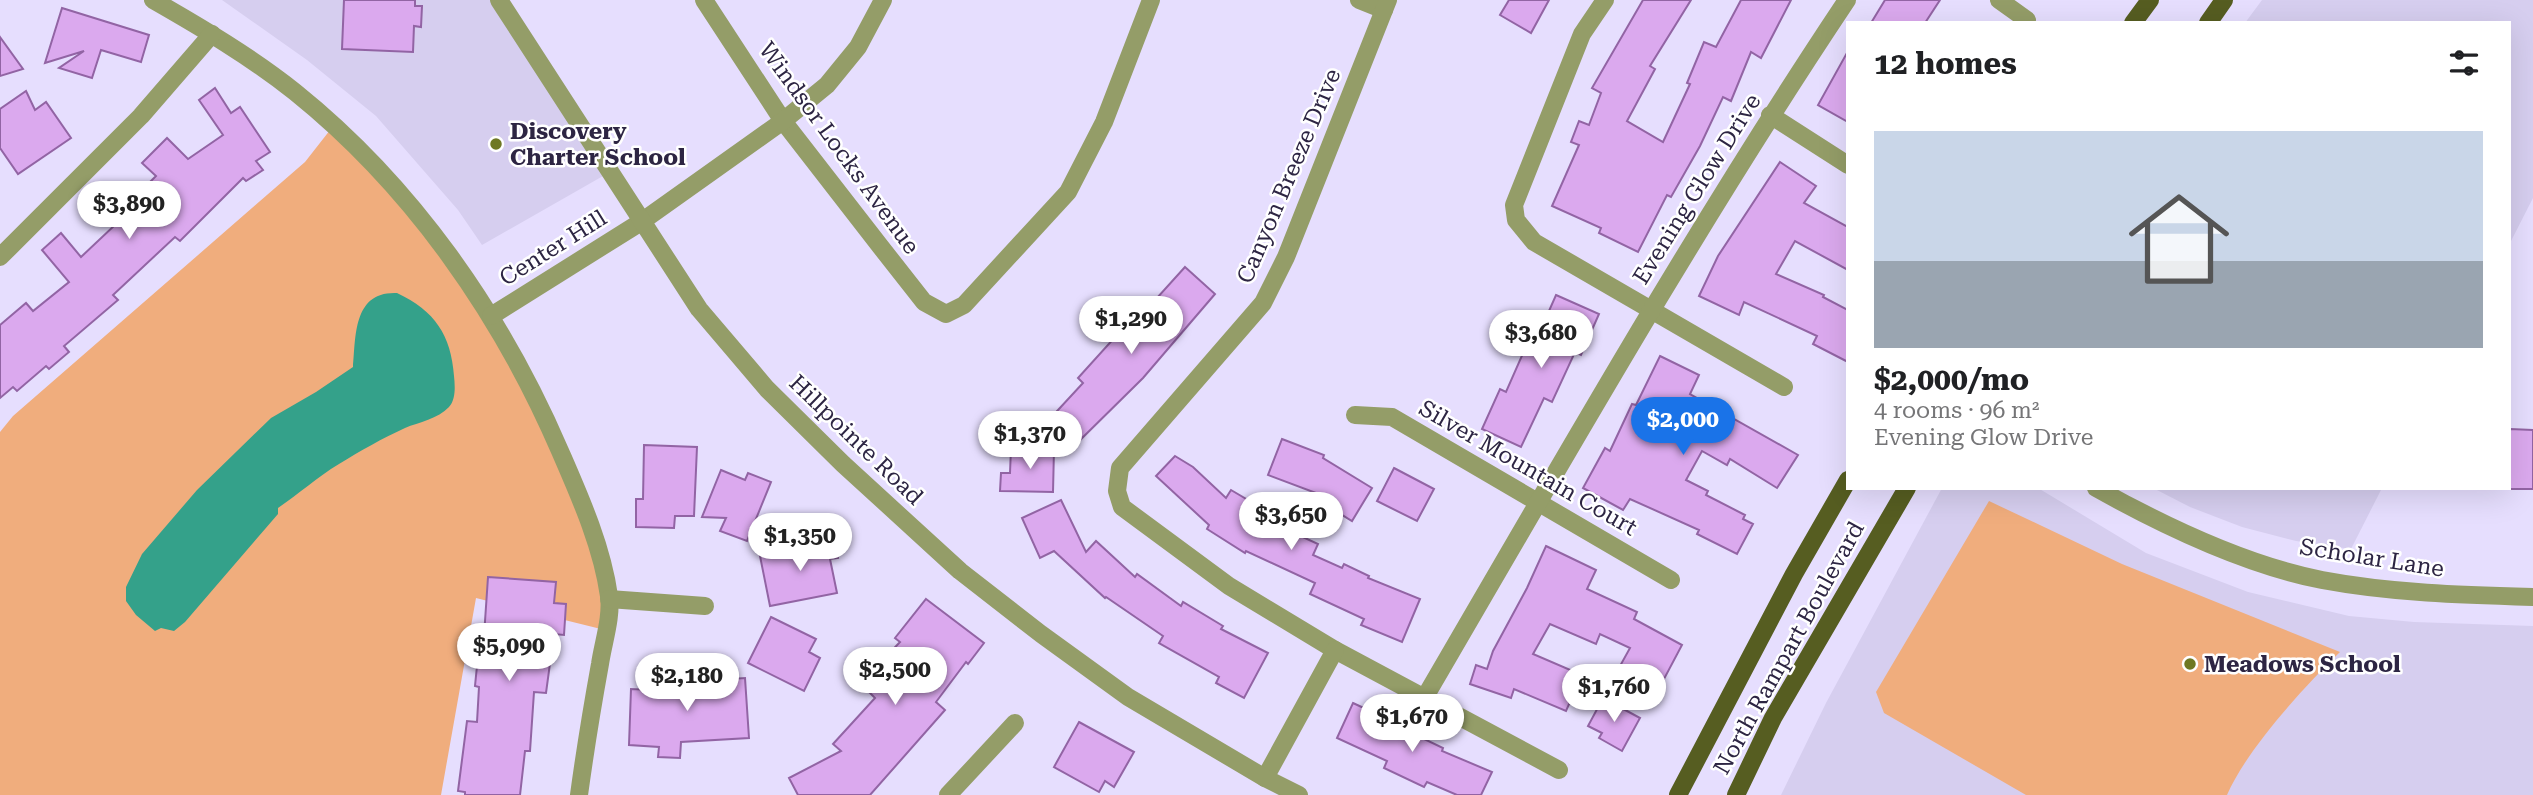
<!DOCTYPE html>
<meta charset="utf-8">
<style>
body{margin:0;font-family:"Roboto Serif",serif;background:#f2f2f2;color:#202124;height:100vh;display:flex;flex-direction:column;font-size:26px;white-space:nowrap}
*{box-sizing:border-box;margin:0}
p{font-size:23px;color:#757577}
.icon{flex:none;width:38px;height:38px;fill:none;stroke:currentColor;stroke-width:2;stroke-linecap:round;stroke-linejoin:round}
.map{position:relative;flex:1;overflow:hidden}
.sheet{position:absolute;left:1846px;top:21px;width:665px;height:469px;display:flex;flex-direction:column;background:#fff;border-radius:0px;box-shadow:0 7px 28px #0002}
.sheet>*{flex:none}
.price{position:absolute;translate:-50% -60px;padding:0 16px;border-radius:24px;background:#fff;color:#222;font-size:23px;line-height:46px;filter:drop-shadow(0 2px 4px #0008)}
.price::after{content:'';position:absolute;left:50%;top:42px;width:21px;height:16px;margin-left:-10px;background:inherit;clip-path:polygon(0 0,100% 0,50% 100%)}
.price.current{background:#1a73e8;color:#fff}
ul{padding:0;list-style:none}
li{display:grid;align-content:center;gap:14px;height:371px;padding:0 28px}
li span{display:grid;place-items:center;height:217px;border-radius:0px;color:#555}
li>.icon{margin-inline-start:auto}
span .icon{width:126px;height:126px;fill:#fffc;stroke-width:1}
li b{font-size:30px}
h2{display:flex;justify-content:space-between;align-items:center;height:84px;padding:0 28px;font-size:30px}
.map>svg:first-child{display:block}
.built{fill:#d6ceef}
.green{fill:#f0ad7d}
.water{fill:#34a18a}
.building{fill:#dba9ee;stroke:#9264a4;stroke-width:2}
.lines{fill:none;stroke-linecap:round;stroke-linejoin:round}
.minor{stroke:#949d68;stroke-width:18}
.tertiary{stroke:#949d68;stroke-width:18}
.primary{stroke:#565d21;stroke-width:18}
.poi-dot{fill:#6e7823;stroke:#fff;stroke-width:2.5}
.labels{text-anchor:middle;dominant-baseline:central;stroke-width:5;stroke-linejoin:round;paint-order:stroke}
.poi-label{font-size:23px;font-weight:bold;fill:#2d2543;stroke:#fff;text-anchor:start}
.street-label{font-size:23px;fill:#2d2543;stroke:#fff}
</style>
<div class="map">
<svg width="2533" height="795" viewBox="0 0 2533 795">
<rect width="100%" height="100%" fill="#e6defe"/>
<g class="built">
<polygon points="222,0 499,0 610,172 482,245 458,210 376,116 307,60"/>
<polygon points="2262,0 2533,0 2533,198 2510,243 2510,23 2245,23"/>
<polygon points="1942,488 2038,488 2146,553 2248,592 2349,616 2414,622 2533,626 2533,795 1781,795 1826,703"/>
<polygon points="2153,488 2382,488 2351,549 2296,541 2242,527 2190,507"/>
</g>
<g class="green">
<polygon points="334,125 491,316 603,566 605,630 476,598 441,795 0,795 0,432 13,416 305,162"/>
<path d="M1989 501 2122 564 2340 652C2303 688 2247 749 2227 795H2026L1884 713 1876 692Z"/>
</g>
<path class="water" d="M397 293C435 311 451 335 454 376 455 386 456 399 449 407 438 419 419 422 405 428 383 438 360 451 339 464 317 477 299 494 278 508V514L185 622 174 631 161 628 155 631 136 615 126 601V587L142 554 197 490 271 418 316 392 353 367C356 336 353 291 397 293Z"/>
<g class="building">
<polygon points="344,0 415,0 415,6 422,6 421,27 414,26 413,52 342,49"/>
<polygon points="1509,0 1549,0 1531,33 1500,15"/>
<polygon points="1643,0 1691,0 1650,66 1655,69 1627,121 1663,142 1690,84 1687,83 1704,42 1716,47 1741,0 1791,0 1761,58 1751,52 1731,101 1723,97 1700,146 1671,197 1667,195 1638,252 1599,233 1601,228 1552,206 1579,145 1571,142 1579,121 1589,125 1601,93 1592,88"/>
<polygon points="1885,0 1940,0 1925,23 1871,23"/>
<polygon points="62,8 149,35 141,62 101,50 92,78 59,68 84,51 45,63"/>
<polygon points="0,37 23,69 0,76"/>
<polygon points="1848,51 1848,122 1818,105"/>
<polygon points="215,88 231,113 240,107 270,152 256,161 263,170 246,181 243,178 180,241 175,237 113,295 118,300 64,346 69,352 49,369 46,366 17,391 13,387 0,398 0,325 26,303 33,311 69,282 42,250 61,233 81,257 116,224 96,204 113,188 128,204 156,176 142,163 167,138 188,159 223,135 199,100"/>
<polygon points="26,91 35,110 46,102 71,138 18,174 0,148 0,109"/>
<polygon points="1780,162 1816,186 1804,203 1848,227 1848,270 1795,241 1776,274 1824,295 1823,297 1848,310 1848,362 1813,344 1817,336 1744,302 1739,315 1699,296 1718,256"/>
<polygon points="1185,267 1215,294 1143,378 1072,448 1046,423 1083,383 1078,378 1144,305 1148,308"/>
<polygon points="1556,295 1599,314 1581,355 1575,352 1552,402 1544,398 1521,447 1482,429 1500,389 1506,392 1528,342 1534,345"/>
<polygon points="1660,356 1699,375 1690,394 1798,455 1777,488 1730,459 1727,465 1702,451 1686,480 1708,491 1706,495 1745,515 1743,519 1753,524 1737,554 1697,534 1699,530 1630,499 1623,510 1583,488 1605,448 1610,451 1632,404 1636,405"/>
<polygon points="2510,429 2533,430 2533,489 2510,489"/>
<polygon points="1282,439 1324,455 1323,458 1372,488 1352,521 1313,497 1316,493 1268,475"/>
<polygon points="644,445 697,447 694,516 675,516 674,528 636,527 636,499 643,499"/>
<polygon points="1011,448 1054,449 1053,492 1000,491 1001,473 1010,473"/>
<polygon points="1175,456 1193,467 1226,498 1231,490 1270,513 1266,520 1318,544 1313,555 1342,568 1344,564 1369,576 1368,578 1420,599 1402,642 1361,625 1364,619 1310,594 1315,583 1246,551 1245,553 1207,529 1209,525 1156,476"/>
<polygon points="1394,468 1434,489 1417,521 1377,501"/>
<polygon points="721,470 745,480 748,473 771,482 747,541 720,531 726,518 702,517"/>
<polygon points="1061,500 1086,552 1096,541 1135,577 1137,574 1181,606 1183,602 1223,626 1221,629 1268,653 1244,698 1216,683 1219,677 1159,643 1163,636 1106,597 1105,598 1054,551 1040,558 1022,518"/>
<polygon points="835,541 838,558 830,559 837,593 770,606 760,556"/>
<polygon points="1546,546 1596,570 1587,589 1637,612 1634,619 1682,645 1664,679 1646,670 1641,677 1620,666 1630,648 1600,634 1596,644 1550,624 1533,654 1582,675 1566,711 1514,689 1511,698 1470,684 1476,665 1487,669 1493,651 1527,588"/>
<polygon points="488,577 556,582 554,603 566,604 564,635 554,634 546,693 534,692 530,751 525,751 520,795 465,795 465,792 458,791 467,721 477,722 479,687 475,686 480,636 484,636"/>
<polygon points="926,599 984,643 968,664 966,662 936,702 945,710 870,795 798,795 789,778 841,751 833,744 875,698 869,692 891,669 882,661 900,642 895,638"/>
<polygon points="771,617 816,639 809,652 820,658 804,691 748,663"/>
<polygon points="652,675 683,676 683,682 745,678 749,738 681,742 680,758 658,757 659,747 629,745 631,689 652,690"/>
<polygon points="1603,698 1640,718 1622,751 1599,738 1602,733 1588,726"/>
<polygon points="1353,703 1394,722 1393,724 1443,748 1442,751 1492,772 1481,795 1457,795 1427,782 1424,787 1384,768 1387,761 1337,738"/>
<polygon points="1079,722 1134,752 1114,787 1105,781 1099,792 1054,767"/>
</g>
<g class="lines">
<g class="minor">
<path d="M153 0C202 28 251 57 295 92 412 186 501 314 560 451 580 497 602 546 609 596 612 617 603 643 600 664 592 708 585 751 579 795"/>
<polyline points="704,0 783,121 880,246 924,302 946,314 964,305 1068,192 1104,122 1151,0"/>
<polyline points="1359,0 1384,10"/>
<polyline points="1388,0 1286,257 1263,303 1120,468 1117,491 1122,507 1229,586 1335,650 1559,770"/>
<polyline points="1605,0 1582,34 1514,205 1516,220 1534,242 1784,387"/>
<polyline points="1999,0 2027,20"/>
<polyline points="1770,115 1848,165"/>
<polyline points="0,257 141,116 212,34"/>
<polyline points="491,316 641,222 783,121 827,85 858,47 883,0"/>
<polyline points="1355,415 1392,417 1671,580"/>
<polyline points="609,599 705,606"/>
<path d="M1425 697C1562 462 1696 226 1847 0"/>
<polyline points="1265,778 1335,650"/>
<polyline points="948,795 1015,723"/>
</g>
<g class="tertiary">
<polyline points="499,0 699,309 767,389 843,464 960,571 1041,634 1128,697 1265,778 1299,795"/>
<path d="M2096 488C2164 526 2245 565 2322 580 2391 593 2462 595 2533 597"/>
</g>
<g class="primary">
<polyline points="2133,23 2150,0"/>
<polyline points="2208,23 2224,0"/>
<polyline points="1678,795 1794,574 1848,480"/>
<polyline points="1736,795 1773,718 1907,488"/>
</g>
</g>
<g class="poi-dot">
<circle cx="496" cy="144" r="7"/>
<circle cx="2190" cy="664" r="7"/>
</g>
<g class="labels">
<g class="poi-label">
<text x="510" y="131">Discovery<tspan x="510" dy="26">Charter School</tspan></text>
<text x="2204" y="664">Meadows School</text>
</g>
<g class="street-label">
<text transform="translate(839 148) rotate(54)">Windsor Locks Avenue</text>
<text transform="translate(1289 176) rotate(-67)">Canyon Breeze Drive</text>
<text transform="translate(1697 189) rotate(-58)">Evening Glow Drive</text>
<text transform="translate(553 248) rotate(-32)">Center Hill</text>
<text transform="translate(856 440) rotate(44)">Hillpointe Road</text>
<text transform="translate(1528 468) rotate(30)">Silver Mountain Court</text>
<text transform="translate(2372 558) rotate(9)">Scholar Lane</text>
<text transform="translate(1789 648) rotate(-61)">North Rampart Boulevard</text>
</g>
</g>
</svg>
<b class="price" style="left:129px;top:241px">$3,890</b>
<b class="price" style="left:1131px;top:356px">$1,290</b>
<b class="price" style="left:1541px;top:370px">$3,680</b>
<b class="price current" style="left:1683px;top:457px">$2,000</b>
<b class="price" style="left:1030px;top:471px">$1,370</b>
<b class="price" style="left:1291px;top:552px">$3,650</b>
<b class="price" style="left:800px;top:573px">$1,350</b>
<b class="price" style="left:509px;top:683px">$5,090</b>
<b class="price" style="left:895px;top:707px">$2,500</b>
<b class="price" style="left:687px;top:713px">$2,180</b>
<b class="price" style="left:1614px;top:724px">$1,760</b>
<b class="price" style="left:1412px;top:754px">$1,670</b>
<section class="sheet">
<h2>12 homes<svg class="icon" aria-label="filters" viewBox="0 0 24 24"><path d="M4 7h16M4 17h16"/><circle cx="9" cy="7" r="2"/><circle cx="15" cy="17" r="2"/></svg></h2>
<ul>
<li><span style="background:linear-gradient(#c9d6e8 60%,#9aa5b1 0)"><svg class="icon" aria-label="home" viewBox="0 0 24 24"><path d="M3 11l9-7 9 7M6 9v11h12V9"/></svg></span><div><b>$2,000/mo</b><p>4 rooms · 96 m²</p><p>Evening Glow Drive</p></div></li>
</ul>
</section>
</div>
